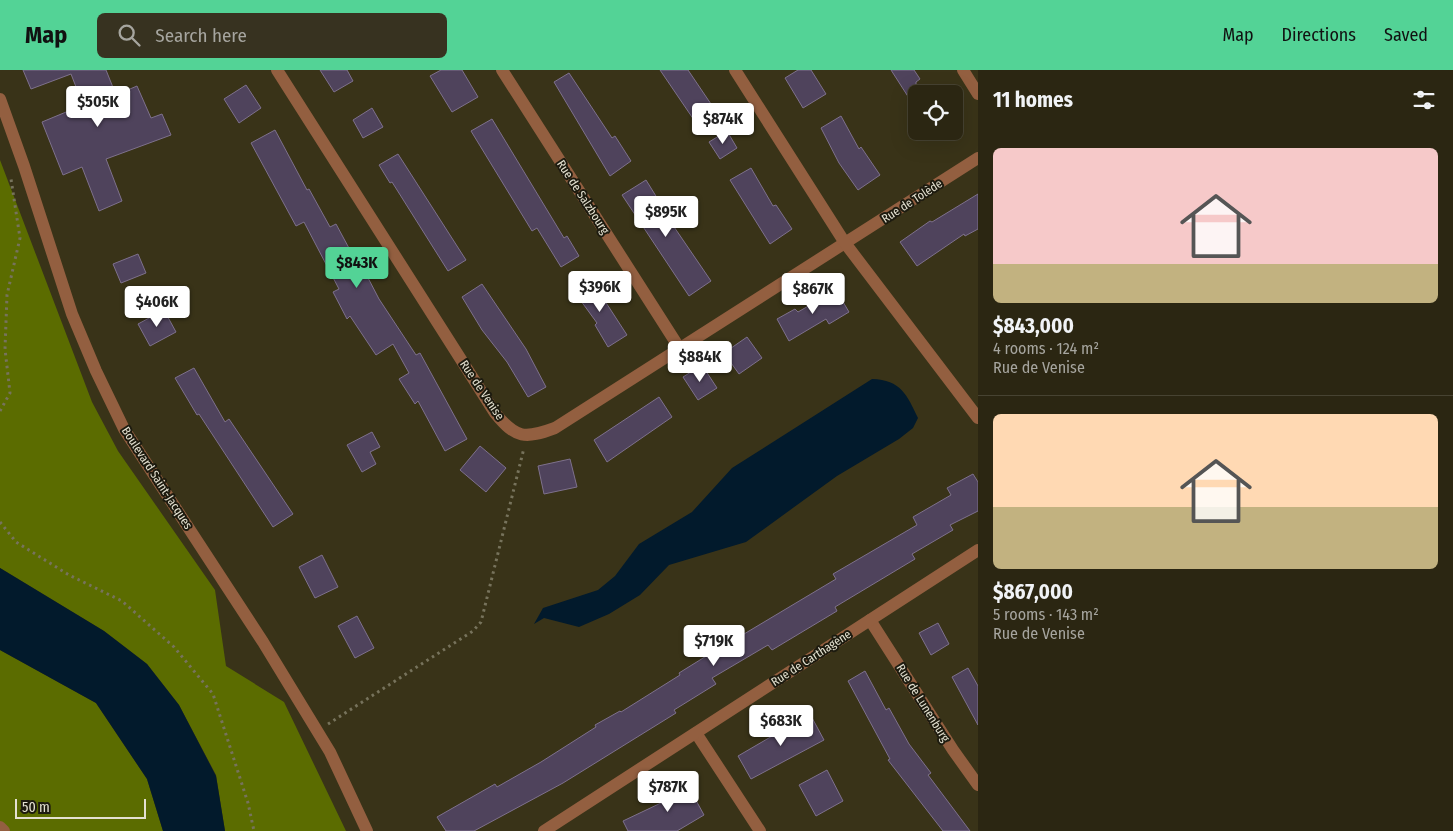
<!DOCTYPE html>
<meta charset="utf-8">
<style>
body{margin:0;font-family:"Fira Sans Condensed",sans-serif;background:#373220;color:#f1f3f6;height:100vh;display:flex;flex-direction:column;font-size:19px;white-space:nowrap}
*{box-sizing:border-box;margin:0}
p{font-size:16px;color:#a6a59f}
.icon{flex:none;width:28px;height:28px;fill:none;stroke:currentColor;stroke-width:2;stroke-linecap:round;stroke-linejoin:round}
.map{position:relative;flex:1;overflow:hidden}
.side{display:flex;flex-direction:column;background:#2b2612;width:475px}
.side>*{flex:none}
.controls{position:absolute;left:908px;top:15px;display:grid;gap:10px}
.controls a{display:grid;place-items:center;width:55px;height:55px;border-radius:8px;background:#2b2612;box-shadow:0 5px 20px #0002,0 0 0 1px #474332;font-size:25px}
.scale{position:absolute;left:15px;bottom:12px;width:131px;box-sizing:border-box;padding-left:5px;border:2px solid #e4e1d1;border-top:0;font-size:14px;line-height:18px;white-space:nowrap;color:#e4e1d1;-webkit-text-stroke:4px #1d1b0f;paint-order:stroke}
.price{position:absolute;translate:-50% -42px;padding:0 11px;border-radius:5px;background:#fff;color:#222;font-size:16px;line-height:32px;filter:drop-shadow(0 1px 2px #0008)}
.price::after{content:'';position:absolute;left:50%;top:30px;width:15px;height:11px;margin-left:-8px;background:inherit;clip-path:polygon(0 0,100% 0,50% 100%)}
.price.on{background:#53d396;color:#111}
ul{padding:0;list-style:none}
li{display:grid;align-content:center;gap:10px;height:265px;padding:0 15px}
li+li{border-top:1px solid #474332}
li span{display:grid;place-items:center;height:155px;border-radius:8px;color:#555}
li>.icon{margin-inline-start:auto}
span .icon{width:90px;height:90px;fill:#fffc;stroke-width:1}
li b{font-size:21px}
h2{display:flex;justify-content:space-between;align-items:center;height:60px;padding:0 15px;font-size:21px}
header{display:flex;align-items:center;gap:30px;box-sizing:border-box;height:70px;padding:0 25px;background:#53d396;color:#111}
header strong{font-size:24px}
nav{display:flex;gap:28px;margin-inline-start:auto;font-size:18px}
.search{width:350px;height:45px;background:#373220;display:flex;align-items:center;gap:12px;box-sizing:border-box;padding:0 18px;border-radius:8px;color:#a6a59f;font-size:19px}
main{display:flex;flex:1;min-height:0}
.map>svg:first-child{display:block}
.forest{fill:#5b6c00}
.water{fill:#021a2c}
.building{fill:#4f435c;stroke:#7e718c}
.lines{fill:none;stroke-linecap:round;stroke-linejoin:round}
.path{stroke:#77735c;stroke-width:3;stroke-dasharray:2.5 4;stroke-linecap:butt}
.minor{stroke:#935f40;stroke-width:12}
.labels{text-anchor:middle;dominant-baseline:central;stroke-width:4;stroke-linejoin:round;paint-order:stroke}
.street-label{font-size:12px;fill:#e4e1d1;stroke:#1d1b0f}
</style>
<header>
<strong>Map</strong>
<div class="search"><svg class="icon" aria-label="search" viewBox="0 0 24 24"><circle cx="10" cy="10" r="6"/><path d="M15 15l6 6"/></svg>Search here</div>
<nav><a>Map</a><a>Directions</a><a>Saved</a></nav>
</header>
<main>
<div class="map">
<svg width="978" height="761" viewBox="0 0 978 761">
<rect width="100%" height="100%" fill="#393318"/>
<g class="forest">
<polygon points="0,90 92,332 118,381 215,520 226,596 284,632 346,761 225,761 216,705 179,635 147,594 104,561 0,498"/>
<polygon points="0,580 96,633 147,709 163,761 6,761 0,753"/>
</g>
<g class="water">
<path d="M872 309C901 310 907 325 918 348L913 358 899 369 837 406 746 472 669 495 640 525 609 544 579 557 544 548 534 554 543 538 598 520 615 506 639 474 692 442 732 398Z"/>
<polygon points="0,498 104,561 147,594 179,635 216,706 225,761 163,761 147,709 96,633 0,580"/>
</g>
<g class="building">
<polygon points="23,0 106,0 116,25 137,16 151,48 162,44 171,65 106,89 122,131 99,141 82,97 63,105 42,52 83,35 71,4 31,19"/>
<polygon points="320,0 347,0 353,11 334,22"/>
<polygon points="441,0 462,0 478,27 452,42 430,6"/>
<polygon points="660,0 688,0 713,37 694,50"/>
<polygon points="798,0 811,0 826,24 803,38 785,8"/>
<polygon points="891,0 914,0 920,9 916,12 916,39"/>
<polygon points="569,3 612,68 615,66 631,91 610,106 554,12"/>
<polygon points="246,15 261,38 239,53 224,29"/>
<polygon points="372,38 383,57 363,68 353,50"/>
<polygon points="841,46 859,79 861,77 880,105 858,120 839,93 821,58"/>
<polygon points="492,49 564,168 567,166 579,186 561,197 537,158 532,161 471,61"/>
<polygon points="275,60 307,120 309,119 330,157 336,154 364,206 366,204 379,229 416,285 420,283 467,369 445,381 418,331 415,334 399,309 409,303 393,274 376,285 350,246 347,249 333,222 339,219 304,152 296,156 251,73"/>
<polygon points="727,61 737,78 720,89 709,72"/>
<polygon points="398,84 466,190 448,201 392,112 390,113 379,95"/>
<polygon points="751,98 773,136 776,135 792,159 770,174 730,110"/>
<polygon points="646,110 659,131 657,132 711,211 689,226 622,125"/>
<polygon points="978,124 978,159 965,166 964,164 917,196 900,172 930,151 932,152"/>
<polygon points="138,184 146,203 121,213 113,194"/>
<polygon points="590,208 627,265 608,277 595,255 597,253 573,220"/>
<polygon points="482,214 526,279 546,317 528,327 507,292 482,260 462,227"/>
<polygon points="836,220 849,242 829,254 826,249 789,271 777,249 795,239 798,242"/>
<polygon points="164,240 176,262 150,276 138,254"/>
<polygon points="747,267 762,288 739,304 724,283"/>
<polygon points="702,295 717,318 698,330 683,307"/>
<polygon points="194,298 225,352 229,349 293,444 273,457 199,344 197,345 175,308"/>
<polygon points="659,327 672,347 607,392 594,370"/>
<polygon points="372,362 380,377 370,382 376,394 362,402 347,375"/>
<polygon points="480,376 506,398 486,422 460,400"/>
<polygon points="570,389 577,417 544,424 538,396"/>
<polygon points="973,404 978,412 978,441 950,455 953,460 912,484 915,489 835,537 837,541 772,580 768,575 712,608 716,614 674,640 676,643 563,713 474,761 446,761 437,747 495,714 497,717 541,692 596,657 595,655 620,641 621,642 680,605 679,603 716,580 714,575 736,562 739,567 836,509 833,504 917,455 913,447 951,425 947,418"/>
<polygon points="322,485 338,517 315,528 299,497"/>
<polygon points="357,546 374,578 355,588 338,556"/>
<polygon points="938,553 949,574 931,585 919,563"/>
<polygon points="968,598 978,616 978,655 952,607"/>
<polygon points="865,601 886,640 889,638 909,674 931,703 928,705 970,761 943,761 888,690 890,689 848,611"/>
<polygon points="810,644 824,670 751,709 738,686"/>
<polygon points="827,700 843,731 816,746 799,715"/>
<polygon points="686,712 704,745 677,761 628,761 623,751 663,732 660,726"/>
</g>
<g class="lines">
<g class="path">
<polyline points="0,341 10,323 5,279 7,225 20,168 11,109"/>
<polyline points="0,452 16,472 69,505 122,531 174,577 213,624 248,733 254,761"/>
<polyline points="328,654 473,561 481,552 524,378"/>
</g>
<g class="minor">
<path d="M277 0 495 343C516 369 525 369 555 358L978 88"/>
<polyline points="502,0 680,279"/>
<polyline points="735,0 845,173 978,348"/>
<polyline points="963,0 978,24"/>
<polyline points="0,29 24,96 72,244 96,301 124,359 263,572 330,682 367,761"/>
<polyline points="870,550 953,680 978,715"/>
<polyline points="696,663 760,761"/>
<polyline points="0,757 4,761"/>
<polyline points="544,761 978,480"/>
</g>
</g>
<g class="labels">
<g class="street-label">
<text transform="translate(583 127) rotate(57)">Rue de Salzbourg</text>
<text transform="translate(912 131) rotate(-33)">Rue de Tolède</text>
<text transform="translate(482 320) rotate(56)">Rue de Venise</text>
<text transform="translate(157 408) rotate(57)">Boulevard Saint-Jacques</text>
<text transform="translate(811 588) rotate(-33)">Rue de Carthagène</text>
<text transform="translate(923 633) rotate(58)">Rue de Lunenburg</text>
</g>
</g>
</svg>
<div class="controls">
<a><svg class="icon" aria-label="locate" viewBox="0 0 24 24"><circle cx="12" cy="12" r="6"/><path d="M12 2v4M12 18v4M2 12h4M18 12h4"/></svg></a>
</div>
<div class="scale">50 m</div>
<b class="price" style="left:98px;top:58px">$505K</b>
<b class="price" style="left:723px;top:75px">$874K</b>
<b class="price" style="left:666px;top:168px">$895K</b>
<b class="price on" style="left:357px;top:219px">$843K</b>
<b class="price" style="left:600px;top:243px">$396K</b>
<b class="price" style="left:813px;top:245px">$867K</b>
<b class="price" style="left:157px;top:258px">$406K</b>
<b class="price" style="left:700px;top:313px">$884K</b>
<b class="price" style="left:714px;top:597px">$719K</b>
<b class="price" style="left:781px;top:677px">$683K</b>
<b class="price" style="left:668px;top:743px">$787K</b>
</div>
<section class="side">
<h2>11 homes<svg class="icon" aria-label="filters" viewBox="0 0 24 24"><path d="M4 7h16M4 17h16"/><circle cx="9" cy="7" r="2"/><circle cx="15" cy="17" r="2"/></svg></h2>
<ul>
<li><span style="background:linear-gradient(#f6c9c9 75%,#c2b280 0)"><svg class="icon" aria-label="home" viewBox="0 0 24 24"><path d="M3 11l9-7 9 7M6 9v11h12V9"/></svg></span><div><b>$843,000</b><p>4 rooms · 124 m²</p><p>Rue de Venise</p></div></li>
<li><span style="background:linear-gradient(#ffd9b3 60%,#c2b280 0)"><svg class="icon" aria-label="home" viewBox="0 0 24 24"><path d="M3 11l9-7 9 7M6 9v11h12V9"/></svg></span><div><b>$867,000</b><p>5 rooms · 143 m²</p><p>Rue de Venise</p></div></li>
</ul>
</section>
</main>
